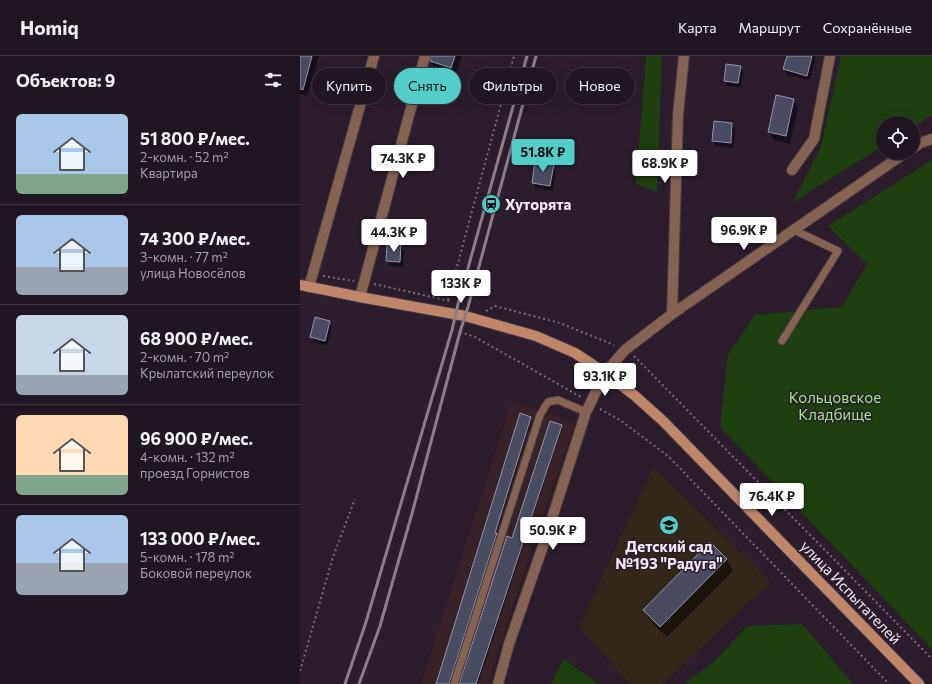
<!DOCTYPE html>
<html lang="ru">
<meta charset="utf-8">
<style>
body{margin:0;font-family:Commissioner,sans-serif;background:#281f2a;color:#f1f3f6;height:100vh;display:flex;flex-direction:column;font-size:15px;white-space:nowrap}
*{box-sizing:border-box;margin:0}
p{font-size:13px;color:#a29fa5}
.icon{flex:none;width:22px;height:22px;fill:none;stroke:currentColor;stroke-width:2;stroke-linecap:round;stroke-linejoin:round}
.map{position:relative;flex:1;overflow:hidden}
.drawer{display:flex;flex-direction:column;background:#201621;width:300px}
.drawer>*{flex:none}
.hud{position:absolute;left:12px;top:12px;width:380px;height:36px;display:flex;gap:8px}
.fabs{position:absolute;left:576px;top:60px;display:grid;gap:8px}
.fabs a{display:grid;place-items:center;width:44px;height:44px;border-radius:50%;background:#201621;box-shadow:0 4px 16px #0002,0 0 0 1px #3d353f;font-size:20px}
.price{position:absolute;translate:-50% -34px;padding:0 9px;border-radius:4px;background:#fff;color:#222;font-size:13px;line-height:26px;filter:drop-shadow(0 1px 2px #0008)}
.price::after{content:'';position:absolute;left:50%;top:24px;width:12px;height:9px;margin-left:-6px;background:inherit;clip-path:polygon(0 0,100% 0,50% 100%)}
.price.selected{background:#53cdca;color:#111}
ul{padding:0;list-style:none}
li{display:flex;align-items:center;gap:12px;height:100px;padding:0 16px}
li+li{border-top:1px solid #3d353f}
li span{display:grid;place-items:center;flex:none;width:112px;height:80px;border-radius:6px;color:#555}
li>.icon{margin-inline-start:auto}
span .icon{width:48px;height:48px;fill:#fffc;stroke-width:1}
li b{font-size:17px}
h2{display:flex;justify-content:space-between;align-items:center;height:48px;padding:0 16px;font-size:17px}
.chip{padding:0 14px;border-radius:18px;background:#201621;box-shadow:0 4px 16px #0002,0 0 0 1px #3d353f;font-size:14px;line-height:36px}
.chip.selected{background:#53cdca;color:#111}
header{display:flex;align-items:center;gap:24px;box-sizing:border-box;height:56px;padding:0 20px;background:#201621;border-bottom:1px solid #3d353f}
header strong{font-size:19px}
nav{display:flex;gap:22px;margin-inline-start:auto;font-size:14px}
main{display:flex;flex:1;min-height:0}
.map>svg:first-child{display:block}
.industrial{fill:#372327}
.education{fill:#332719}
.green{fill:#1d400e}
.shadow{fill:#0007}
.building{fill:#4a4c61;stroke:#9194ab}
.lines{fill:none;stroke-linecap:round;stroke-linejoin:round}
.service-casing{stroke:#473a48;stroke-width:9}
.minor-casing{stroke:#473a48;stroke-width:12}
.secondary-casing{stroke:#473a48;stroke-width:12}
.path{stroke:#786c79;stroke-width:2;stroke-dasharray:2 3;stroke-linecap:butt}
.service{stroke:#866251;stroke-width:7}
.minor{stroke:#866251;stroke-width:10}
.secondary{stroke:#c0866a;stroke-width:10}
.rail{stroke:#897d8a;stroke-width:3}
.labels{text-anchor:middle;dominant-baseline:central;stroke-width:3;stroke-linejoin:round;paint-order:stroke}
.poi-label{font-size:15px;font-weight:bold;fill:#f2e9f3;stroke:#2b1d2c;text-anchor:start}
.park-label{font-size:15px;fill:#9fe885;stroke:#2b1d2c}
.street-label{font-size:15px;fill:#f2e9f3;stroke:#2b1d2c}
</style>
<header>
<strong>Homiq</strong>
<nav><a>Карта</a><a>Маршрут</a><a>Сохранённые</a></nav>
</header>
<main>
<section class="drawer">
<h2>Объектов: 9<svg class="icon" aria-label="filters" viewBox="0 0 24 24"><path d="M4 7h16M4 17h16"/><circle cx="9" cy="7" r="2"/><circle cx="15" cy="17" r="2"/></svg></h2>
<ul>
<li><span style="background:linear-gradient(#a9c7e8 75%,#7fa58c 0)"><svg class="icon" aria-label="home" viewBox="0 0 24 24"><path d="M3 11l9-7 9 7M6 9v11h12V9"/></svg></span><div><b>51 800 ₽/мес.</b><p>2-комн. · 52 m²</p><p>Квартира</p></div></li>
<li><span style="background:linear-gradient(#a9c7e8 65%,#9aa5b1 0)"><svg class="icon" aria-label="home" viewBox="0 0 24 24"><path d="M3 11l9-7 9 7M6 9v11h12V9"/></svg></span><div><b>74 300 ₽/мес.</b><p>3-комн. · 77 m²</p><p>улица Новосёлов</p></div></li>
<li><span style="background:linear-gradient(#c9d6e8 75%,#9aa5b1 0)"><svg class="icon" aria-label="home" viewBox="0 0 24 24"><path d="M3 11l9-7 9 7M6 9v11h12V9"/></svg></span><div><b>68 900 ₽/мес.</b><p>2-комн. · 70 m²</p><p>Крылатский переулок</p></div></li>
<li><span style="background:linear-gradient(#ffd9b3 75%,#7fa58c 0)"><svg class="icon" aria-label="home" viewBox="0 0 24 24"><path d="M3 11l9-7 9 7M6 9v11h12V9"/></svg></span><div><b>96 900 ₽/мес.</b><p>4-комн. · 132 m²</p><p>проезд Горнистов</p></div></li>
<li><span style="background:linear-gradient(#a9c7e8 60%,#9aa5b1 0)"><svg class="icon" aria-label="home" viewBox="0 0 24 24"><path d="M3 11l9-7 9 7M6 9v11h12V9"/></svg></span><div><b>133 000 ₽/мес.</b><p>5-комн. · 178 m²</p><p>Боковой переулок</p></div></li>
</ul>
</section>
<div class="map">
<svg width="632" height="628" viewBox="0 0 632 628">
<rect width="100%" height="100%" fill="#2b1d2c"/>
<polygon class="industrial" points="212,345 276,366 239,470 188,628 121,628"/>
<polygon class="education" points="353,411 471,526 363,628 330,628 279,571"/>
<g class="green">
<polygon points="346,0 362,0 357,136 336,128"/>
<polygon points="541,0 632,0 632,59 613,71 613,67 583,67 583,90 493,146 521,90"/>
<polygon points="632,104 632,593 420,371 428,299 455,259 542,251 567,208 528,170"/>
<polygon points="502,568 553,628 384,628 414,606 447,570"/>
<polygon points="264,603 298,628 251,628"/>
</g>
<g class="shadow">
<polygon points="0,0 19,0 7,40 0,38"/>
<polygon points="133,0 162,0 155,20 136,13 131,5"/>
<polygon points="488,0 514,0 515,3 510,24 487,19 484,13"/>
<polygon points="440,11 443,16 441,31 428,30 425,24"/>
<polygon points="493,44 498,52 490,88 474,84 469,76"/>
<polygon points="432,68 435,74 433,92 416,90 413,85"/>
<polygon points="253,109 256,115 253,135 236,132 233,126"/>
<polygon points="88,189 101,189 104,195 103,211 90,210 87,205"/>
<polygon points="29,266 32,271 27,290 14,286 11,281"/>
<polygon points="230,362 232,364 196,478 198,480 150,628 137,628"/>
<polygon points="261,369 262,372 178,628 160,628 213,483"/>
<polygon points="410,488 427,504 433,515 367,581 350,565 344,554"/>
</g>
<g class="building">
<polygon points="0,0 12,0 3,34 0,33"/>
<polygon points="131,0 155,0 151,12 130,5"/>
<polygon points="487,0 512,0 507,20 483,13"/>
<polygon points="426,8 441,10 438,27 424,25"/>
<polygon points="476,39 494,43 486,80 468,76"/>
<polygon points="414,65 432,67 431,87 412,85"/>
<polygon points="235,105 254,108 250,130 232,127"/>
<polygon points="87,188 101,188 100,206 86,205"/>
<polygon points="15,261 30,265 25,285 10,281"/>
<polygon points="220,357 231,361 195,477 197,477 149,628 136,628"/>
<polygon points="250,365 262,369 176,628 159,628 207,480 212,482"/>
<polygon points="410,486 427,503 360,571 343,554"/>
</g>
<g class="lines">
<g class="service-casing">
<g id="service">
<polyline points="482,285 538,195 494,174"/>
<polyline points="154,628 240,359 248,346 258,344 286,356"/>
</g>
</g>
<g class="minor-casing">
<g id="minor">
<polyline points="613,92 620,87 632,83"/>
<polyline points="492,114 514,83 530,0"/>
<polyline points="9,231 74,0"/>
<polyline points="60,241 125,0"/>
<polyline points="372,258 378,59 384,0"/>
<polyline points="198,628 209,588 245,484 286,356 305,317 325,294 372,258 605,97"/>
</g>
</g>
<g class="secondary-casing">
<polyline id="secondary" points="0,229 60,241 165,260 236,280 275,297 305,317 334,339 363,365 619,628"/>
</g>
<g class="path">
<polyline points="23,220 54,225"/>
<polyline points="74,228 150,245"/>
<polyline points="148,244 214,0"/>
<polyline points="186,255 195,250 260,267 314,289"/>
<polyline points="160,276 175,281 281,341"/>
<polyline points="334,300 632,603"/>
<polyline points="300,353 320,364 368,400 589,628"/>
<polyline points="0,615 33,501 55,443"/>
</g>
<use href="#service" class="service"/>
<use href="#minor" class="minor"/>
<use href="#secondary" class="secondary"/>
<g class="rail">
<polyline points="45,628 66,566 152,274 158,248 227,0"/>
<polyline points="59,628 80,570 113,454 160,276 168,251 236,0"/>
</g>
</g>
<defs>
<g id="station-disc" transform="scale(1)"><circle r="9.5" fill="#53cdca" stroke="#2b1d2c"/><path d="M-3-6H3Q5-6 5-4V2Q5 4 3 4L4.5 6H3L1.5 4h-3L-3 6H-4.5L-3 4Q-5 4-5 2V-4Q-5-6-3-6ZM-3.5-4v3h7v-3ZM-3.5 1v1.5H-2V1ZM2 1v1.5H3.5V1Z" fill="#111"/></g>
<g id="school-disc" transform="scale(1)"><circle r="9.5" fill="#53cdca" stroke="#2b1d2c"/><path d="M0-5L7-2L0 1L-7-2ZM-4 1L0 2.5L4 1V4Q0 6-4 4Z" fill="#111"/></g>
</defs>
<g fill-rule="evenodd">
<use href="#station-disc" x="191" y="148"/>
<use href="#school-disc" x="369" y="469"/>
</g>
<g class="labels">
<g class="poi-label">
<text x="205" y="148">Хуторята</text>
<text x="369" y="490" text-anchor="middle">Детский сад<tspan x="369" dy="17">№193 "Радуга"</tspan></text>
</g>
<g class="park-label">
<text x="535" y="341">Кольцовское<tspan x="535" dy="17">Кладбище</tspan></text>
</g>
<g class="street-label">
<text transform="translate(551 536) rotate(46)">улица Испытателей</text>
</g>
</g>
</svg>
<div class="fabs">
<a><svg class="icon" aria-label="locate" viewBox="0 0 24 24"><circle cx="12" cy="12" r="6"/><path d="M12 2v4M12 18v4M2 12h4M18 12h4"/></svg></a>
</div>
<b class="price selected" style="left:243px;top:117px">51.8K ₽</b>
<b class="price" style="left:103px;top:123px">74.3K ₽</b>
<b class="price" style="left:365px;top:128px">68.9K ₽</b>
<b class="price" style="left:444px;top:195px">96.9K ₽</b>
<b class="price" style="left:94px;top:197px">44.3K ₽</b>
<b class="price" style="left:161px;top:248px">133K ₽</b>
<b class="price" style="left:305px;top:341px">93.1K ₽</b>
<b class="price" style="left:472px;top:461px">76.4K ₽</b>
<b class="price" style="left:253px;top:495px">50.9K ₽</b>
<div class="hud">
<a class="chip">Купить</a>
<a class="chip selected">Снять</a>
<a class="chip">Фильтры</a>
<a class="chip">Новое</a>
</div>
</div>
</main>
